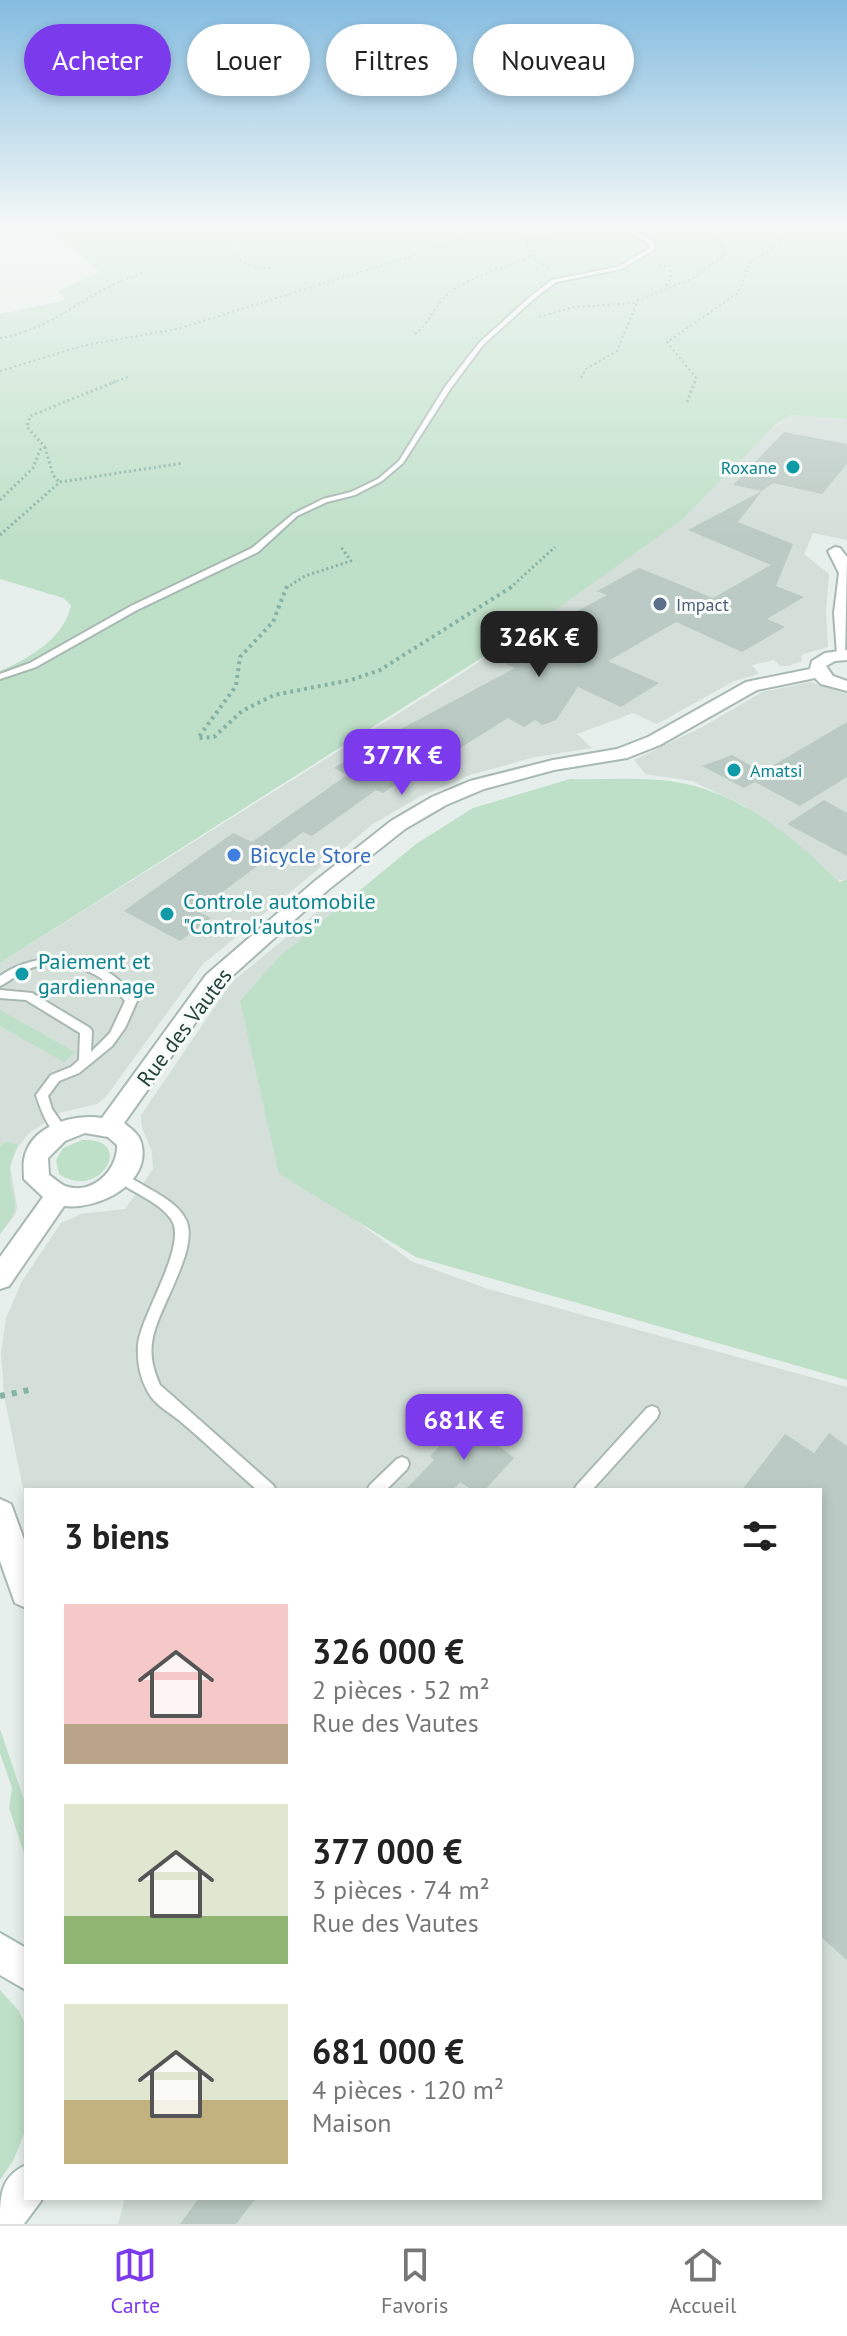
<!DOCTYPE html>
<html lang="fr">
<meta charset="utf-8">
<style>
body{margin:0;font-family:"PT Sans",sans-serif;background:#f6f6f6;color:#222;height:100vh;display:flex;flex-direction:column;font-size:30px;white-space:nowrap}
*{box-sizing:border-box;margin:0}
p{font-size:26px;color:#767676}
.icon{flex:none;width:44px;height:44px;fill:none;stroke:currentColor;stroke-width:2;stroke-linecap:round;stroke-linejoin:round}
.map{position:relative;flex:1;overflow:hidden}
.sheet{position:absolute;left:24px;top:1488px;width:798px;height:712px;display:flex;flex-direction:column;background:#fff;border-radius:0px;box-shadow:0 4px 12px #0003}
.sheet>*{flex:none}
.top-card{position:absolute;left:24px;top:24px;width:800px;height:72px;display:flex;gap:16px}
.price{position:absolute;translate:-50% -68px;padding:0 18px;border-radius:16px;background:#7c3aed;color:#fff;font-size:26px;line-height:52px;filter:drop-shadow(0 2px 4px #0008)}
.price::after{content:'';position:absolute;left:50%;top:48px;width:24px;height:18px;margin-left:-12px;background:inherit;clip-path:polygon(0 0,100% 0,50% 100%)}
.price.selected{background:#222;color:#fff}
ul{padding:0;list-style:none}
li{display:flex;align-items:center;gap:24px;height:200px;padding:0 40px}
li span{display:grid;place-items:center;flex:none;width:224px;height:160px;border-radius:0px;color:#555}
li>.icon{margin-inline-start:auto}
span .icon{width:96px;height:96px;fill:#fffc;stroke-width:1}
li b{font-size:34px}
h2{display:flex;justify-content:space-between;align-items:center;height:96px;padding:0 40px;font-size:34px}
.tag{padding:0 28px;border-radius:36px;background:#fff;box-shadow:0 4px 12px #0003;font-size:28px;line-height:72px}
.tag.selected{background:#7c3aed;color:#fff}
.dock{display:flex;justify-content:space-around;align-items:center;height:112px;border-top:2px solid #e0e0e0;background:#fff;font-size:22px;color:#767676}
.dock a{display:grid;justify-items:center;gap:4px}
.dock .selected{color:#7c3aed}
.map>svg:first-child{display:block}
.built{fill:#d4dfda}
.green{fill:#bfe0c8}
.building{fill:#bbcac4}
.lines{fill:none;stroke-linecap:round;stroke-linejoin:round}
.service-casing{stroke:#a8b8b2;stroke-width:4}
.minor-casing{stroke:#a8b8b2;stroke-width:4}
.tertiary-casing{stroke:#a8b8b2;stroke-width:4}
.secondary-casing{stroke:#a4bbb3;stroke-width:4}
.path-far3{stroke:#86b3a5;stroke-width:2;stroke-dasharray:2 3;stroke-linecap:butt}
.path-far2{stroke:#86b3a5;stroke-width:3;stroke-dasharray:2 3;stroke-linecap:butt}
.path-far1{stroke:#86b3a5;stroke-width:4;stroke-dasharray:3 4;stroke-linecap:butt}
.path{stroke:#86b3a5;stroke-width:6;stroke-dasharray:5 7;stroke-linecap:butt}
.service{fill:#fff;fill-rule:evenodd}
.minor{fill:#fff;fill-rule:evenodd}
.tertiary{fill:#fff;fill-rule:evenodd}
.secondary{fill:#fff;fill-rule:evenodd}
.culture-dot{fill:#0f9aa8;stroke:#f7fbf9;stroke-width:3}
.service-dot{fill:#5c6f8a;stroke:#f7fbf9;stroke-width:3}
.shop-dot{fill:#3f7fe0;stroke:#f7fbf9;stroke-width:3}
.labels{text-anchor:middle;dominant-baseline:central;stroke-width:6;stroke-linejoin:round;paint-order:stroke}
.far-culture-label{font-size:18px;fill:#0d838f;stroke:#f7fbf9;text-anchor:end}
.far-service-label{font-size:18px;fill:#4e5e75;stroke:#f7fbf9;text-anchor:start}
.shop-label{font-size:22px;fill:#366cbe;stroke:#f7fbf9;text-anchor:start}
.culture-label{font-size:22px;fill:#0d838f;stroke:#f7fbf9;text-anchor:start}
.street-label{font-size:22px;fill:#24423a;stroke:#f7fbf9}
</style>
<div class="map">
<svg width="847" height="2224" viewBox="0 0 847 2224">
<rect width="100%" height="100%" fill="#e6efeb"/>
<g class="built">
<polygon points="791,415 847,419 847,540 813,533 804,554 829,574 826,611 828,647 804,654 801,656 802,661 789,666 780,666 774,660 752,665 759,674 734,681 657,724 633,713 577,734 592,748 535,757 470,775 419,797 373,824 202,965 105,1098 97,1104 59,1113 28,1134 17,1149 10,1166 17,1207 15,1215 0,1234 0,963 455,678 540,621 687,515 765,433"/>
<polygon points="810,682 847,694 847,879 832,882 745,806 692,781 645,774 634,760 704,726 762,692"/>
<polygon points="334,898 351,905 311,1175 358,1222 411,1261 488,1289 847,1387 847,2224 118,2224 125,2198 820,2198 820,1490 26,1490 26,1503 4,1395 1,1353 6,1318 22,1281 61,1223 81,1214 125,1209 153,1169 152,1152 142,1128 141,1115 231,983"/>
</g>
<g class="green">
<path d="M49 225H847V419L791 415 775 425 684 518 543 619 0 963V671C28 659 65 638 71 605L63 598 0 579V314L66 300 58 291 99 272Z"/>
<path d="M570 779C607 780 650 776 686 784 747 797 796 840 839 882L847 879V1380L416 1257 279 1174 240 1001 280 956 416 844 473 808Z"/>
<polygon points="0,1010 75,1052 64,1062 0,1026"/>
<path d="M82 1140C137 1137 100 1202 59 1174L56 1160 63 1148Z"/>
<path d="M7 1142 18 1144C15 1152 11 1160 10 1169 8 1204 28 1199 0 1234V1146Z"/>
<polygon points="0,1729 26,1806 26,1859 9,1808 12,1788 0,1753"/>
<polygon points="0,1990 19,2011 26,2026 26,2129 13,2161 0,2180"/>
</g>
<g class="building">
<polygon points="784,432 847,444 847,464 822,494 773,483 762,491 738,522 793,544 776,586 804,597 767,619 785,627 742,652 676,622 608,661 659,683 621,707 578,687 556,720 542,725 535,720 524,727 508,718 452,753 447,750 383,793 376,790 312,836 303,832 197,911 211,918 180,941 124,911 233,833 252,842 347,775 334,768 371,745 515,668 506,664 575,627 561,620 607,595 597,591 639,568 713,598 771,565 688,530 762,491 733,485"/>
<polygon points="847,722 847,777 800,806 755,782 744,788 702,766 732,755 762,772"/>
<polygon points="824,800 847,813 847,856 787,824"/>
<polygon points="465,1419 514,1458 485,1490 472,1490 460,1482 453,1490 405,1490 434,1460 430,1456"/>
<polygon points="829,1433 847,1446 847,1960 820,1936 820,1490 742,1490 785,1434 814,1453"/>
<polygon points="199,2198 256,2198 236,2224 180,2224"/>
</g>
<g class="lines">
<g class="service-casing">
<g id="service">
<polygon points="633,225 637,225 635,231 653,241 655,249 621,269 556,282 535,298 483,345 451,388 403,463 382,481 355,495 327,502 297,516 258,552 137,610 36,667 0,679 0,674 30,663 131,606 252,548 293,514 323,499 351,492 378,479 399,461 445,387 479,343 531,296 552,280 618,267 650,248 649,243 631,233"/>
<path d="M51 958C89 960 115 968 137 1001L125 1028 112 1046 79 1073 59 1081 48 1096 52 1109 67 1131 65 1134C63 1134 60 1136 58 1135 48 1130 39 1105 36 1095L51 1075 71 1067 79 1060 80 1033 26 1000 0 998V990L32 993 90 1028 92 1031 91 1052 110 1033 125 1001C105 973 69 958 34 967 21 971 12 980 0 986V976C16 965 31 961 51 958Z"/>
<path d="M121 1173C130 1177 139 1183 148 1188 162 1196 179 1205 186 1220 200 1250 156 1309 152 1343 150 1359 154 1371 160 1385L273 1485 276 1490H257C231 1467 206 1443 180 1421 169 1412 155 1405 148 1392 140 1378 137 1362 138 1345 141 1314 189 1244 171 1219 159 1202 134 1193 117 1181L115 1178 117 1175Z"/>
<polygon points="652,1406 657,1408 659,1413 657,1418 592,1490 574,1490 577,1485 647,1408"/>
<polygon points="402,1457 407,1459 409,1464 407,1469 386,1490 367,1490 370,1485 397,1459"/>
</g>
</g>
<g class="minor-casing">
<polygon id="minor" points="835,547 840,548 847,557 845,660 837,655 834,613 839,573 828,551"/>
</g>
<g class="tertiary-casing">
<g id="tertiary">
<path d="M847 650V660L835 661 826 666 833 676 847 681V691L821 684 815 678 757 690 660 745 627 758 554 770 484 789 446 805 405 829 329 889 222 985 124 1123C130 1128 139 1134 141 1142 153 1184 97 1210 64 1206L9 1286 0 1289V1257L43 1197 24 1179C24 1173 23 1165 24 1160 29 1126 74 1113 102 1118L206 975 315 881 391 821 432 797 470 781 553 760 617 749 648 737 746 682 810 669 812 661 825 653ZM85 1133 108 1137 117 1145C118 1170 92 1196 65 1186 60 1184 54 1178 49 1175L48 1158 65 1141Z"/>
<polygon points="0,1499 11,1504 26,1545 26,1608 15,1603 0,1561"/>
</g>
</g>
<g class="secondary-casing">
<g id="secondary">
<polygon points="0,1933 26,1948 26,1990 0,1975"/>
<path d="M26 2165V2198H42L41 2201 24 2224H0C0 2196 0 2177 26 2165Z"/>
</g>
</g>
<g class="path-far3">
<path d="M233 225 234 244 231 252C242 266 256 268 273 268"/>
<polyline points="496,225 528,241"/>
<polyline points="659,266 670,266 671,278 665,288"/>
<polyline points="548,268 532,257 526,245 528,241 552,236"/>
<polyline points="539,317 573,307 636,303"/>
<path d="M415 334C431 321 430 314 442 300 458 280 508 266 532 257"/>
<path d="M0 338C56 329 91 287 144 273"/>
<polyline points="0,371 82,346 177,329 444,246 473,232 500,229"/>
<polyline points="581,378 586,369 617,351 638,300 692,279 724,255 723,246 691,225"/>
<polyline points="112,383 130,376"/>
<polyline points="694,383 696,378 667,342 738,293 750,262 782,243 772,225"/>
</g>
<g class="path-far2">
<polyline points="687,402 695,381"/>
<polyline points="45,447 53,475 59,482"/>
<polyline points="0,500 33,468 40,450 45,447 27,427 30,416 117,381"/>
<polyline points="0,535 60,482 183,463"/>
<polyline points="286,588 305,576 351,561 341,547"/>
<polyline points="510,588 555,547"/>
</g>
<polyline class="path-far1" points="287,586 273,622 240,657 236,686 198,738 214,737 242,711 274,695 351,680 380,670 513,586"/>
<polyline class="path" points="0,1396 34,1389"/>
<use href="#service" class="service"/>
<use href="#minor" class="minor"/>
<use href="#tertiary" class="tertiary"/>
<use href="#secondary" class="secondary"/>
</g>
<linearGradient id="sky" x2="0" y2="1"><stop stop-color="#84bce0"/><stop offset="0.42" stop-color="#f4f8f6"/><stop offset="1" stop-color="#f4f8f6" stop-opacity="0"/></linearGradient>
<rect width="847" height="536" fill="url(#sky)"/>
<g class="culture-dot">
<circle cx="793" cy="467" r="8"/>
<circle cx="734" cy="770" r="8"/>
<circle cx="167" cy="914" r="8"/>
<circle cx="22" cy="974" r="8"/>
</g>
<circle class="service-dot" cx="660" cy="604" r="8"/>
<circle class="shop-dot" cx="234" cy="855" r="8"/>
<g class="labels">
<g class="far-culture-label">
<text x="777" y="467">Roxane</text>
<text x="750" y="770" text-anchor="start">Amatsi</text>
</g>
<g class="far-service-label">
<text x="676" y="604">Impact</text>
</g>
<g class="shop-label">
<text x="250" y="855">Bicycle Store</text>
</g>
<g class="culture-label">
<text x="183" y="901">Controle automobile<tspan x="183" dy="25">"Control'autos"</tspan></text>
<text x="38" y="961">Paiement et<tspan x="38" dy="25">gardiennage</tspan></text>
</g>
<g class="street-label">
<text transform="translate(184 1027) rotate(-53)">Rue des Vautes</text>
</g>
</g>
</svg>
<b class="price selected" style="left:539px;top:679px">326K €</b>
<b class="price" style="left:402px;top:797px">377K €</b>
<b class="price" style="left:464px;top:1462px">681K €</b>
<div class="top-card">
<a class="tag selected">Acheter</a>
<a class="tag">Louer</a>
<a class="tag">Filtres</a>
<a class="tag">Nouveau</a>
</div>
<section class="sheet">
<h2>3 biens<svg class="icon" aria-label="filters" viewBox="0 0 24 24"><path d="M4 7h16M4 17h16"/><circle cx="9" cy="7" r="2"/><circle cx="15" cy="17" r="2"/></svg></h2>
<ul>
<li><span style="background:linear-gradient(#f6c9c9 75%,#b9a48a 0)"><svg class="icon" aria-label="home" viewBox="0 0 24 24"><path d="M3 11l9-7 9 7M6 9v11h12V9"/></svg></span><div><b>326 000 €</b><p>2 pièces · 52 m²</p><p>Rue des Vautes</p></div></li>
<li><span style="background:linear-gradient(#dfe7d0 70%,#8fb573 0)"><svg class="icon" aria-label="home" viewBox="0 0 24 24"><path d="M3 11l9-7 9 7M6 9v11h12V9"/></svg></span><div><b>377 000 €</b><p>3 pièces · 74 m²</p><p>Rue des Vautes</p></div></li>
<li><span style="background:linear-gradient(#dfe7d0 60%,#c2b280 0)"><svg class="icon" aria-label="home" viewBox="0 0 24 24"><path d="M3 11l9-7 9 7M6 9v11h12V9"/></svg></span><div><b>681 000 €</b><p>4 pièces · 120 m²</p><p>Maison</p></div></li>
</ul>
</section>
</div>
<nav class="dock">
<a class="selected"><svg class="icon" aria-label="map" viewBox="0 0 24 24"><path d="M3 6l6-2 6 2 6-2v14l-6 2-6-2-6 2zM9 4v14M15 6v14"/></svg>Carte</a>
<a><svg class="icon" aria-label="saved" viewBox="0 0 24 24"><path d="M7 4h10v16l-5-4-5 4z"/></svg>Favoris</a>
<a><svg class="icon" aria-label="home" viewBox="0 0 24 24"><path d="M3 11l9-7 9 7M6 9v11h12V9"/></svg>Accueil</a>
</nav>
